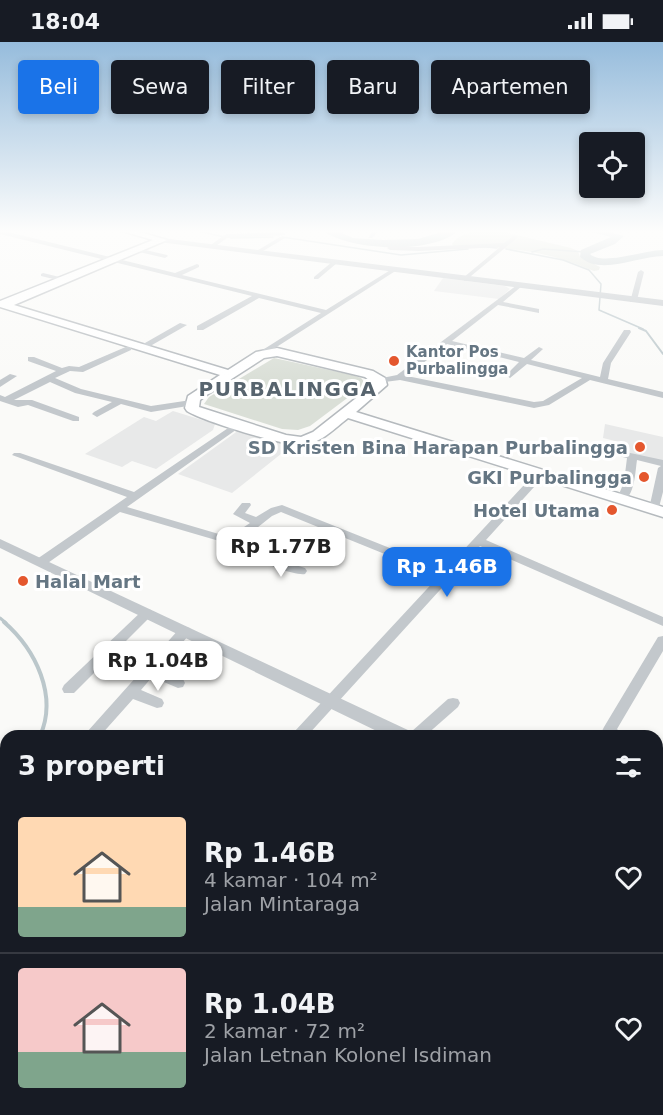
<!DOCTYPE html>
<html lang="id">
<meta charset="utf-8">
<style>
body{margin:0;font-family:"DejaVu Sans",sans-serif;background:#20242c;color:#f1f3f6;height:100vh;display:flex;flex-direction:column;font-size:22px;white-space:nowrap}
*{box-sizing:border-box;margin:0}
p{font-size:20px;color:#9ea1a6}
.icon{flex:none;width:33px;height:33px;fill:none;stroke:currentColor;stroke-width:2;stroke-linecap:round;stroke-linejoin:round}
.map{position:relative;flex:1;overflow:hidden}
.details{position:absolute;left:0px;top:688px;width:663px;height:386px;display:flex;flex-direction:column;background:#171b24;border-radius:18px 18px 0 0;box-shadow:0 3px 9px #0003}
.details>*{flex:none}
.hud{position:absolute;left:18px;top:18px;width:627px;height:54px;display:flex;gap:12px}
.controls{position:absolute;left:579px;top:90px;display:grid;gap:12px}
.controls a{display:grid;place-items:center;width:66px;height:66px;border-radius:6px;background:#171b24;box-shadow:0 3px 9px #0003;font-size:30px}
.price{position:absolute;translate:-50% -51px;padding:0 14px;border-radius:12px;background:#fff;color:#222;font-size:20px;line-height:39px;filter:drop-shadow(0 2px 3px #0008)}
.price::after{content:'';position:absolute;left:50%;top:36px;width:18px;height:14px;margin-left:-9px;background:inherit;clip-path:polygon(0 0,100% 0,50% 100%)}
.price.selected{background:#1a73e8;color:#fff}
ul{padding:0;list-style:none}
li{display:flex;align-items:center;gap:18px;height:150px;padding:0 18px}
li+li{border-top:2px solid #363941}
li span{display:grid;place-items:center;flex:none;width:168px;height:120px;border-radius:6px;color:#555}
li>.icon{margin-inline-start:auto}
span .icon{width:72px;height:72px;fill:#fffc;stroke-width:1}
li b{font-size:26px}
h2{display:flex;justify-content:space-between;align-items:center;height:72px;padding:0 18px;font-size:26px}
.tag{padding:0 21px;border-radius:6px;background:#171b24;box-shadow:0 3px 9px #0003;font-size:21px;line-height:54px}
.tag.selected{background:#1a73e8;color:#fff}
.status{display:flex;justify-content:space-between;align-items:center;height:42px;padding:0 30px;background:#171b24;direction:ltr}
.status svg{height:16px;fill:currentColor}
.map>svg:first-child{display:block}
.built{fill:#e8e9e9}
.green{fill:#dadfd7}
.lines{fill:none;stroke-linecap:round;stroke-linejoin:round}
.stream-far3{stroke:#bbc7cb;stroke-width:1.5}
.stream-far2{stroke:#bbc7cb;stroke-width:2}
.stream-far1{stroke:#bbc7cb;stroke-width:3}
.stream{stroke:#bbc7cb;stroke-width:4}
.river{fill:#bbc7cb;fill-rule:evenodd}
.primary-casing{stroke:#b5babe;stroke-width:3}
.minor{fill:#c3c8cc;fill-rule:evenodd}
.tertiary{fill:#c3c8cc;fill-rule:evenodd}
.primary{fill:#fff;fill-rule:evenodd}
.poi-dot{fill:#e4572e;stroke:#fff;stroke-width:2}
.labels{text-anchor:middle;dominant-baseline:central;stroke-width:6;stroke-linejoin:round;paint-order:stroke}
.far-poi-label{font-size:15px;font-weight:bold;fill:#657683;stroke:#fff;text-anchor:start}
.poi-label{font-size:18px;font-weight:bold;fill:#657683;stroke:#fff;text-anchor:end}
.far-district-label{font-size:20px;font-weight:bold;letter-spacing:1.5px;fill:#57646e;stroke:#fff}
</style>
<div class="status"><b>18:04</b><svg viewBox="0 0 49 12"><path d="M0 12V9h3v3zM5 12V6h3v6zM10 12V3h3v9zM15 12V0h3v12zM26 1h20v11H26zM47 4h2v5h-2z"/></svg></div>
<div class="map">
<svg width="663" height="1073" viewBox="0 0 663 1073">
<rect width="100%" height="100%" fill="#fafaf8"/>
<g class="built">
<polygon points="443,236 505,244 510,247 499,257 434,249"/>
<polygon points="173,369 215,382 213,388 156,427 132,419 122,425 85,412 144,375 156,379"/>
<polygon points="605,382 663,395 663,422 616,410 619,400 603,396"/>
<polygon points="239,388 291,404 232,451 178,432"/>
</g>
<g class="green">
<path d="M504 190 571 206 578 209 580 215 600 225 599 228 594 229C542 208 511 204 455 207L452 202C464 186 485 190 504 190Z"/>
<polygon points="274,316 352,333 361,336 366,342 310,384 298,388 282,387 204,362 209,355"/>
</g>
<g class="lines">
<g class="stream-far3">
<polyline points="194,188 224,195"/>
<polyline points="282,195 401,213 468,207"/>
<polyline points="231,196 273,195"/>
<polyline points="487,205 497,206"/>
<polyline points="506,207 563,218 589,228 601,242 599,268 643,287"/>
<polyline points="532,210 543,207 585,210"/>
</g>
<polyline class="stream-far2" points="639,286 646,289 663,312"/>
<polyline class="stream-far1" points="0,576 6,581"/>
<g class="stream">
<path d="M4 580C36 608 58 654 40 694"/>
<polyline points="0,720 6,717"/>
</g>
<g class="river">
<path d="M322 188H335L353 196 383 198 418 197 448 188H459C434 213 348 209 322 188Z"/>
<path d="M584 188H602L624 194 615 202 590 212C602 224 645 208 663 208V214C638 214 601 234 580 215L581 208 611 195Z"/>
</g>
<g class="primary-casing">
<path id="primary" d="M119 188H133L167 198 14 263 228 328 256 310 277 306 373 329 385 336 387 343 356 370 663 465V475L348 376C335 386 321 401 304 403 286 405 203 379 187 369L185 366 188 354 220 333 0 265V259L153 198ZM277 314 365 335 374 342 313 390 301 395 286 393 199 365 200 358 205 354 264 316Z"/>
</g>
<g class="minor">
<polygon points="0,188 175,231 197,222 199,223 199,225 182,233 326,268 392,227 397,228 264,313 260,311 261,309 321,271 259,256 203,288 197,288 197,284 252,254 0,192"/>
<polygon points="139,188 148,188 135,193 132,191"/>
<polygon points="374,188 380,188 372,196 368,196"/>
<polygon points="284,190 286,193 227,196 213,206 208,205 226,192"/>
<polygon points="515,193 517,196 465,239 462,237 463,236 500,205 419,209 390,208 387,206 390,204 419,205 504,201"/>
<polygon points="280,195 285,196 258,212 253,211"/>
<polygon points="137,206 167,213 168,214 165,216 135,209 135,207"/>
<polygon points="332,220 337,221 318,237 314,237 314,235"/>
<polygon points="641,228 644,230 637,258 630,260 638,230"/>
<polygon points="43,231 68,237 69,238 66,240 41,234 41,232"/>
<path d="M517 243 522 244 503 260 539 267V271L498 263 452 299 524 316 539 305 543 307 531 318 600 335 603 321 624 288H630L631 290 611 321 608 337 663 350V356L590 338 549 363 534 366 400 338 377 341V337L397 333ZM447 302 519 320 506 333 510 336 527 322 582 336 543 359 534 360 407 334Z"/>
<polygon points="180,281 187,283 145,307 138,305"/>
<polygon points="128,304 131,304 131,308 83,330 70,329 55,336 81,347 151,364 191,358 195,361 194,363 151,370 121,362 97,375 92,372 94,370 112,360 75,351 50,340 14,358 32,358 79,375 79,379 73,379 28,363 18,365 0,359 0,353 5,355 56,329 28,319 28,315 34,315 62,326 69,324 79,325"/>
<polygon points="10,332 17,334 0,345 0,338"/>
<path d="M237 380 240 381V385L127 465 229 495 250 481 233 472 242 461H250L251 463 245 471 256 475 271 466 282 463 445 528 536 430H544V434L486 498 663 575V584L480 504 307 694H292L294 690 439 534 281 470 272 474 243 497 255 502 259 509 268 513 288 495H296L298 497 296 499 277 517 305 526 307 529 305 532C293 534 251 518 246 506L233 502 226 501 120 470 45 523H37L35 520 37 517 127 455 12 413 14 411H20L134 450Z"/>
<path d="M621 409 663 418V450L658 469 654 470 649 467 658 426 661 424 637 418C635 431 635 454 622 460L617 457 624 440 627 416 618 414V410Z"/>
<polygon points="147,567 151,568 153,571 151,574 74,651 64,651 62,647 64,643 143,568"/>
<polygon points="185,585 190,586 191,589 190,592 159,627 183,637 185,641 183,645 178,646 152,635 141,648 162,657 164,661 162,665 157,666 133,657 100,694 85,694 87,690 180,586"/>
<polygon points="663,594 663,609 617,687 623,694 606,694 602,689 604,685 658,595"/>
<polygon points="453,656 458,657 460,661 458,665 425,694 409,694 411,690 448,657"/>
<polygon points="6,789 6,809 0,811 0,791"/>
<polygon points="0,881 6,883 6,901 0,899"/>
<polygon points="6,1004 6,1028 0,1030 0,1006"/>
<polygon points="367,1068 389,1068 388,1073 366,1073"/>
<polygon points="424,1068 446,1068 444,1073 422,1073"/>
<polygon points="477,1068 510,1068 512,1073 479,1073"/>
</g>
<g class="tertiary">
<polygon points="162,196 663,258 663,264 159,200"/>
<polygon points="0,497 410,689 412,694 387,694 0,506"/>
<polygon points="657,808 663,810 663,829 657,827"/>
</g>
<use href="#primary" class="primary"/>
</g>
<linearGradient id="sky" x2="0" y2="1"><stop stop-color="#96bcdc"/><stop offset="0.56" stop-color="#fdfdfc"/><stop offset="1" stop-color="#fdfdfc" stop-opacity="0"/></linearGradient>
<rect width="663" height="338" fill="url(#sky)"/>
<g class="poi-dot">
<circle cx="394" cy="319" r="6"/>
<circle cx="640" cy="405" r="6"/>
<circle cx="644" cy="435" r="6"/>
<circle cx="612" cy="468" r="6"/>
<circle cx="23" cy="539" r="6"/>
</g>
<g class="labels">
<g class="far-poi-label">
<text x="406" y="310">Kantor Pos<tspan x="406" dy="17">Purbalingga</tspan></text>
</g>
<g class="poi-label">
<text x="628" y="405">SD Kristen Bina Harapan Purbalingga</text>
<text x="632" y="435">GKI Purbalingga</text>
<text x="600" y="468">Hotel Utama</text>
<text x="35" y="539" text-anchor="start">Halal Mart</text>
</g>
<g class="far-district-label">
<text x="288" y="347">PURBALINGGA</text>
</g>
</g>
</svg>
<div class="controls">
<a><svg class="icon" aria-label="locate" viewBox="0 0 24 24"><circle cx="12" cy="12" r="6"/><path d="M12 2v4M12 18v4M2 12h4M18 12h4"/></svg></a>
</div>
<b class="price" style="left:281px;top:536px">Rp 1.77B</b>
<b class="price selected" style="left:447px;top:556px">Rp 1.46B</b>
<b class="price" style="left:158px;top:650px">Rp 1.04B</b>
<div class="hud">
<a class="tag selected">Beli</a>
<a class="tag">Sewa</a>
<a class="tag">Filter</a>
<a class="tag">Baru</a>
<a class="tag">Apartemen</a>
</div>
<section class="details">
<h2>3 properti<svg class="icon" aria-label="filters" viewBox="0 0 24 24"><path d="M4 7h16M4 17h16"/><circle cx="9" cy="7" r="2"/><circle cx="15" cy="17" r="2"/></svg></h2>
<ul>
<li><span style="background:linear-gradient(#ffd9b3 75%,#7fa58c 0)"><svg class="icon" aria-label="home" viewBox="0 0 24 24"><path d="M3 11l9-7 9 7M6 9v11h12V9"/></svg></span><div><b>Rp 1.46B</b><p>4 kamar · 104 m²</p><p>Jalan Mintaraga</p></div><svg class="icon" aria-label="heart" viewBox="0 0 24 24"><path d="M12 20l-8-8c-3-5 5-10 8-4 3-6 11-1 8 4z"/></svg></li>
<li><span style="background:linear-gradient(#f6c9c9 70%,#7fa58c 0)"><svg class="icon" aria-label="home" viewBox="0 0 24 24"><path d="M3 11l9-7 9 7M6 9v11h12V9"/></svg></span><div><b>Rp 1.04B</b><p>2 kamar · 72 m²</p><p>Jalan Letnan Kolonel Isdiman</p></div><svg class="icon" aria-label="heart" viewBox="0 0 24 24"><path d="M12 20l-8-8c-3-5 5-10 8-4 3-6 11-1 8 4z"/></svg></li>
</ul>
</section>
</div>
